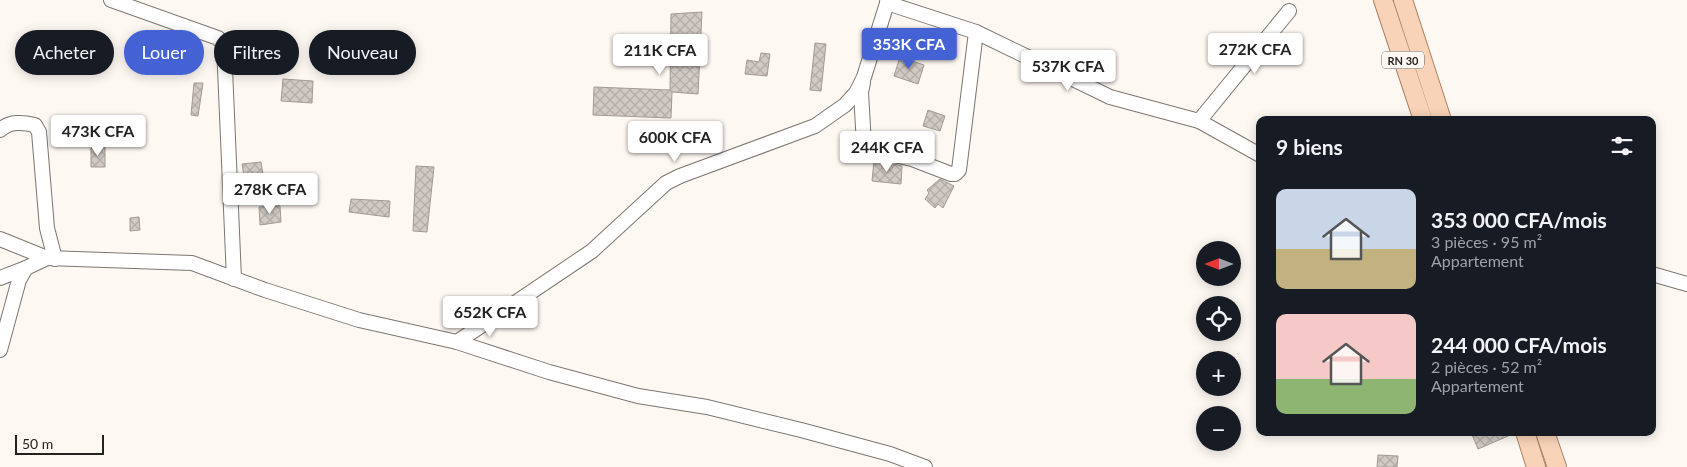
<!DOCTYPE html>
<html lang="fr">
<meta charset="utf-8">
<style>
body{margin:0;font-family:Lato,sans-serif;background:#242831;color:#f1f3f6;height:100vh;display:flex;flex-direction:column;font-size:19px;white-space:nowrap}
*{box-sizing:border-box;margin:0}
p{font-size:16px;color:#9ea1a6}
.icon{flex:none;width:28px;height:28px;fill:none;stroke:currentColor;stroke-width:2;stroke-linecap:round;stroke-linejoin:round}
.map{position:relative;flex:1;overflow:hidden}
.sheet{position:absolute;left:1256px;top:116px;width:400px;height:320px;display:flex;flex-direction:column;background:#171b24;border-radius:10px;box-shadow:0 2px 12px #0003}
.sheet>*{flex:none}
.guide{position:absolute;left:15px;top:30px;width:475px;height:45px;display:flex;gap:10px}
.needle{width:32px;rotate:270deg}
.fabs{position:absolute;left:1196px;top:241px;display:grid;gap:10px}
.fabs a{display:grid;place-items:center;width:45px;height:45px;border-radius:50%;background:#171b24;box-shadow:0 2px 12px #0003;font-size:25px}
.scale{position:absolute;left:15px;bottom:12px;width:89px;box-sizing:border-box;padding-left:5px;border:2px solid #252220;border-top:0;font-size:14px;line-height:18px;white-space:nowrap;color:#252220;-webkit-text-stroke:4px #fef8f3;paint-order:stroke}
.price{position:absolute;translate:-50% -42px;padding:0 11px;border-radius:5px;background:#fff;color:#222;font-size:16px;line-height:32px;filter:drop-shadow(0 1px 2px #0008)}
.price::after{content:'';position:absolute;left:50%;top:30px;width:15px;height:11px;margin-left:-8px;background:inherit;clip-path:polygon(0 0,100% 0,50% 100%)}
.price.selected{background:#4562d5;color:#fff}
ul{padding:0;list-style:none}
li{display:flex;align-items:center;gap:15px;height:125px;padding:0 20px}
li span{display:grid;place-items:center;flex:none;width:140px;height:100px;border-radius:10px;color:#555}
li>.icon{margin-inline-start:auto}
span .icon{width:60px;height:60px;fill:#fffc;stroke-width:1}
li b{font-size:21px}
h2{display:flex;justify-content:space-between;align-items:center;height:60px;padding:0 20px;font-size:21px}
.pill{padding:0 18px;border-radius:22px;background:#171b24;box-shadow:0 2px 12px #0003;font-size:18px;line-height:45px}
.pill.selected{background:#4562d5;color:#fff}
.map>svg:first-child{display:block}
.building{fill:url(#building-cross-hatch);stroke:#a19a95}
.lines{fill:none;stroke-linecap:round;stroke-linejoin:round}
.minor-casing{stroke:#7d7670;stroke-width:16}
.major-casing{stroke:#ab8263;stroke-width:20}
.minor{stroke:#fff;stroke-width:14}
.major{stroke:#f8d3b7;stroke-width:18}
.labels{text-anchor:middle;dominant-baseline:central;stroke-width:4;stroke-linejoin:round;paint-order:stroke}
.shield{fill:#fef8f3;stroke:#66625f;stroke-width:1}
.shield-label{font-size:11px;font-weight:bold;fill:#252220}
</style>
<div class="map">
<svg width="1687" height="467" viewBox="0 0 1687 467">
<defs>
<pattern id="building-cross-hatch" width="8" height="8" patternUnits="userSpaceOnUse" patternTransform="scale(1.25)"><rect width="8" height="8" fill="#d1c9c3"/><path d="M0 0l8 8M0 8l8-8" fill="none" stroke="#b3aca7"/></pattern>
</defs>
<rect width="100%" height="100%" fill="#fef8f3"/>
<g class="building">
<polygon points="702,12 698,94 672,92 671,118 593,115 594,87 670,90 671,14"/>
<polygon points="815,43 826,44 821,91 810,90"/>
<polygon points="761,53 770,54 767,76 745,74 747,60 759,62"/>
<polygon points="900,57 924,65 918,84 894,76"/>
<polygon points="283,79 313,81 312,103 281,101"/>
<polygon points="194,83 203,83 198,116 191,115"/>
<polygon points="928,110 945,116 940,131 923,126"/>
<polygon points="105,147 105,167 91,167 91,148"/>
<polygon points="874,160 902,166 901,184 872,181"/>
<polygon points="261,162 263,174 244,176 242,164"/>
<polygon points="416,166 434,167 427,232 413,231"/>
<polygon points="940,179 954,186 943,208 938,204 935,208 925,199 929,193 927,190"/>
<polygon points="351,199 390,201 389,217 349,212"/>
<polygon points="280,206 281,222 260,225 259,207"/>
<polygon points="139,217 140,230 130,231 130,218"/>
<polygon points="1471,432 1515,432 1515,433 1478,449"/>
<polygon points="1378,455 1398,456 1397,467 1377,467"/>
</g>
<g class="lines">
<g class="minor-casing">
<g id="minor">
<polyline points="111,0 218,38 224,45 234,279"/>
<polyline points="887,3 976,32 1110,97 1199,121 1260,155"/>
<polyline points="863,83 861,92 864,145 867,149 912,159 951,174 955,174 959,170 976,32"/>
<polyline points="1199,121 1289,11"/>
<path d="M0 130C10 121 22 122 35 125L39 132 47 228 55 259"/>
<polyline points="0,239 47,258 192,263 265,290 359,320 457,342 549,372 638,396 707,407 801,430 890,454 925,467"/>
<polyline points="1652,274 1687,284"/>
<polyline points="0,278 26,268"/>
<polyline points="457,342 592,251 666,183 680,176 815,126 845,105 856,93 864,77 888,0"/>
<polyline points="0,350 19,280 26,268 47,258"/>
</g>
</g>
<g class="major-casing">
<g id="major">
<polyline points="1383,0 1423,120"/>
<polyline points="1403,0 1442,120"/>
<polyline points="1525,432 1536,467"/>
<polyline points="1545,432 1557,467"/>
</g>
</g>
<use href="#minor" class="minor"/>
<use href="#major" class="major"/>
</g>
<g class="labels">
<rect class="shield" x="1382" y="51.5" width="42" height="17" rx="4"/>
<g class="shield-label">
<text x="1403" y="60">RN 30</text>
</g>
</g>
</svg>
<div class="fabs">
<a><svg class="needle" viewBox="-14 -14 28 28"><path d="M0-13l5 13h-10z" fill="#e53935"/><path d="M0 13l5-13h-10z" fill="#9ea1a6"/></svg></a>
<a><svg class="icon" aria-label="locate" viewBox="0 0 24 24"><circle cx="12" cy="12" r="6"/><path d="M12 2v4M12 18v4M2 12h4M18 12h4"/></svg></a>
<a>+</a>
<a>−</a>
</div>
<div class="scale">50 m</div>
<b class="price selected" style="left:909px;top:70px">353K CFA</b>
<b class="price" style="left:1255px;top:75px">272K CFA</b>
<b class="price" style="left:660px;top:76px">211K CFA</b>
<b class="price" style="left:1068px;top:92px">537K CFA</b>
<b class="price" style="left:98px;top:157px">473K CFA</b>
<b class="price" style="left:675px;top:163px">600K CFA</b>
<b class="price" style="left:887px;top:173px">244K CFA</b>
<b class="price" style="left:270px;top:215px">278K CFA</b>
<b class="price" style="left:490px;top:338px">652K CFA</b>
<div class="guide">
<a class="pill">Acheter</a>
<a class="pill selected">Louer</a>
<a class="pill">Filtres</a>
<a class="pill">Nouveau</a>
</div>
<section class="sheet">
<h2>9 biens<svg class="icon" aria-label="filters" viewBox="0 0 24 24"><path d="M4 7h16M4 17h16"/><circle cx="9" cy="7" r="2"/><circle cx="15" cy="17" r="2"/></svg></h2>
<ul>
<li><span style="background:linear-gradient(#c9d6e8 60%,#c2b280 0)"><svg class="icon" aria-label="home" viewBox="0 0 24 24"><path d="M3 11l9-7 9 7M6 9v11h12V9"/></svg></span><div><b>353 000 CFA/mois</b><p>3 pièces · 95 m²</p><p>Appartement</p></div></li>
<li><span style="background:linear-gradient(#f6c9c9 65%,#8fb573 0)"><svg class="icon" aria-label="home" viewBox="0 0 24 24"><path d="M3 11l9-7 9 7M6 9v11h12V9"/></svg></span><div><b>244 000 CFA/mois</b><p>2 pièces · 52 m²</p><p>Appartement</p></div></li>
</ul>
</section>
</div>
